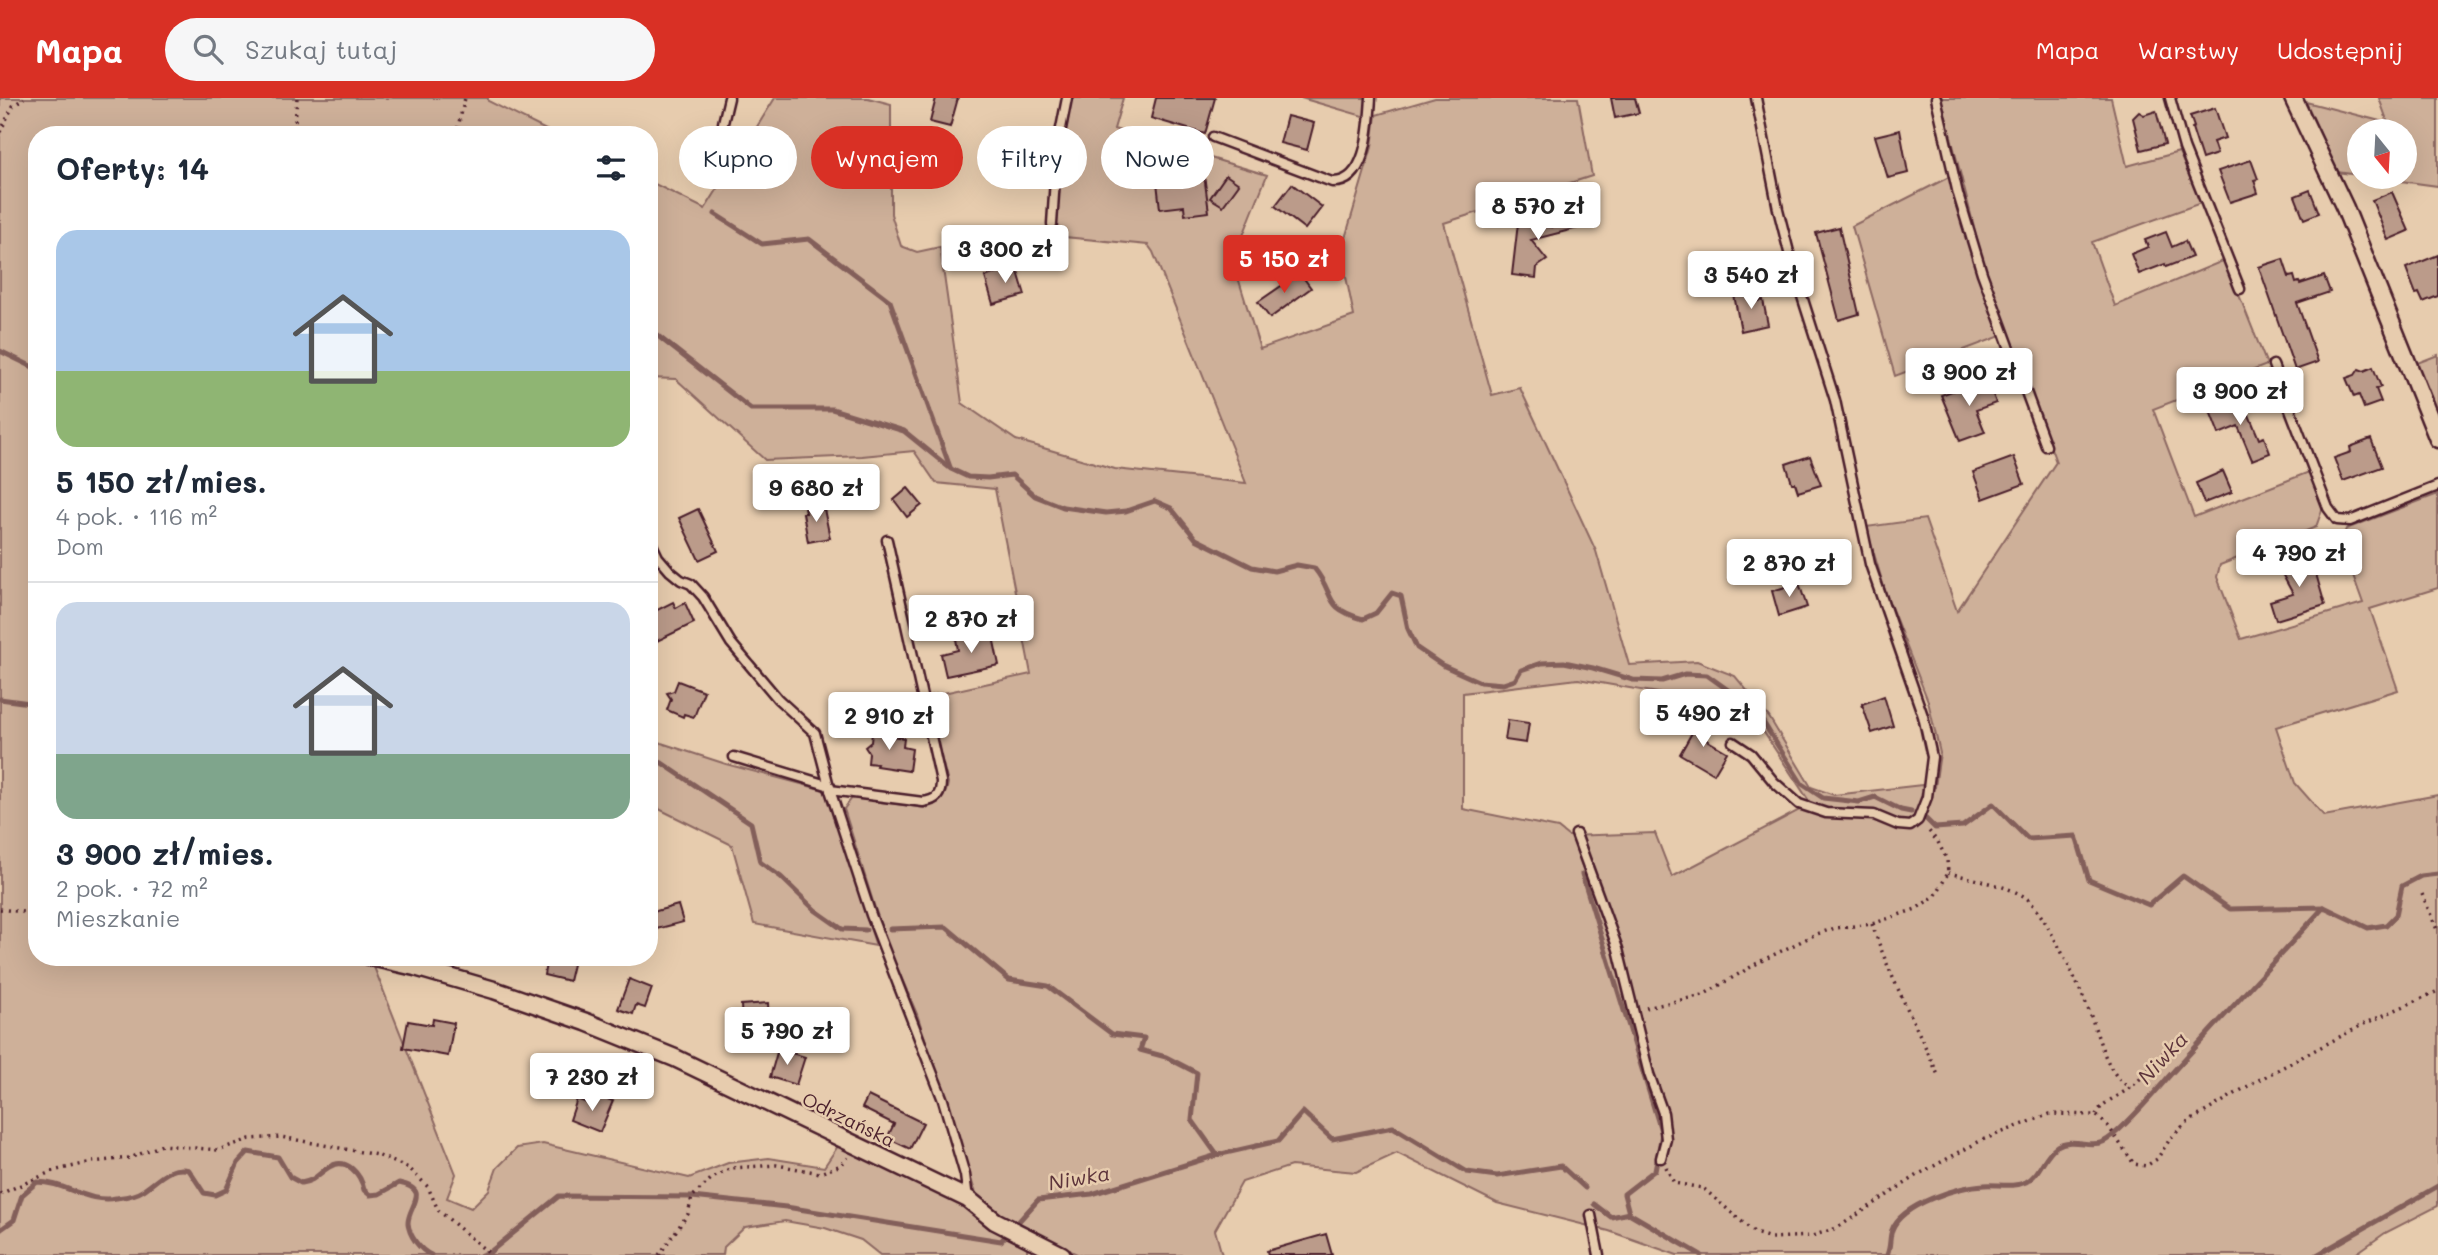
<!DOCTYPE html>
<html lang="pl">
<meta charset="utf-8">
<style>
body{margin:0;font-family:Mali,sans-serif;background:#f6f6f7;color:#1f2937;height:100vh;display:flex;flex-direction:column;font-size:26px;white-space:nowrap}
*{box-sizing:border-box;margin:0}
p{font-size:23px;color:#747a83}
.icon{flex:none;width:38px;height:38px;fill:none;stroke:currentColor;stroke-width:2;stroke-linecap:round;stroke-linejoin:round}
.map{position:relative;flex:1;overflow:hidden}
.sheet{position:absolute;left:28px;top:28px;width:630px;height:840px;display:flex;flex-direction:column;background:#fff;border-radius:28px;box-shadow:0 7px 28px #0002}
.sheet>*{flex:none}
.hud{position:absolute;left:679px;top:28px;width:665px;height:63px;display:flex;gap:14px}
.needle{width:46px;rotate:162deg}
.controls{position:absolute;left:2347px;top:21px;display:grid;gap:14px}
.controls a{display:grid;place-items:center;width:70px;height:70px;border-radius:50%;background:#fff;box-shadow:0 7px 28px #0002;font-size:35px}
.price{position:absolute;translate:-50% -60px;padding:0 16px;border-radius:7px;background:#fff;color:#222;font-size:23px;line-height:46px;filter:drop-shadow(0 2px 4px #0008)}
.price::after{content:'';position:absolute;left:50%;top:42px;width:21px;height:16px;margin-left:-10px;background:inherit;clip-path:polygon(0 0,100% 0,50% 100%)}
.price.active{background:#d93025;color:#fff}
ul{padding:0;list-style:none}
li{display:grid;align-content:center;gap:14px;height:371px;padding:0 28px}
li+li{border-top:2px solid #e0e1e3}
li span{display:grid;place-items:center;height:217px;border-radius:21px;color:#555}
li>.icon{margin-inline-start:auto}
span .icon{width:126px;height:126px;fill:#fffc;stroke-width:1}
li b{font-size:30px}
h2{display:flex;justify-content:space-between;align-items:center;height:84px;padding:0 28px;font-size:30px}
.pill{padding:0 24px;border-radius:32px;background:#fff;box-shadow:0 7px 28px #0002;font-size:24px;line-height:63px}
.pill.active{background:#d93025;color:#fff}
header{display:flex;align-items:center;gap:42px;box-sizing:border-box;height:98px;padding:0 35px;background:#d93025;color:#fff}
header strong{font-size:33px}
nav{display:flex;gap:38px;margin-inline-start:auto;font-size:24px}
.search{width:490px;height:63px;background:#f6f6f7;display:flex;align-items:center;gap:18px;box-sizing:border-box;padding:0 24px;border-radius:38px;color:#747a83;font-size:26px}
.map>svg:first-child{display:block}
.green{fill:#ceb099;stroke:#8c6862;stroke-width:2;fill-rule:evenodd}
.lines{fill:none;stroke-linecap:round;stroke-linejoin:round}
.stream{stroke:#835e5a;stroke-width:5}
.building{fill:#bb9b8a;stroke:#4a1f2b;stroke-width:2}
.lane-casing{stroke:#4a1f2b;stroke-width:13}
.street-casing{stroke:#4a1f2b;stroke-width:21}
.path{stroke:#4a1f2b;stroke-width:3.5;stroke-dasharray:2 5;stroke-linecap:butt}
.lane{stroke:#e7ccae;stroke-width:8}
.street{stroke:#e7ccae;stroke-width:16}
.labels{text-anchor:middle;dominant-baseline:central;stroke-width:5;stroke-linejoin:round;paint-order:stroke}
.street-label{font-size:19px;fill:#4a1f2b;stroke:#e7ccae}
.water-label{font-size:21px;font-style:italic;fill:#5d343b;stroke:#e7ccae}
</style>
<header>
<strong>Mapa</strong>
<div class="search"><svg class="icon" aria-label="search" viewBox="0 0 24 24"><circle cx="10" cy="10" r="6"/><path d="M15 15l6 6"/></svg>Szukaj tutaj</div>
<nav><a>Mapa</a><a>Warstwy</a><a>Udostępnij</a></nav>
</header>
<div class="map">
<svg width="2438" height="1157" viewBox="0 0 2438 1157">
<rect width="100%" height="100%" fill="#e7ccae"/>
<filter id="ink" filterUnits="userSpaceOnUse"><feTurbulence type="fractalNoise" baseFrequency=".0143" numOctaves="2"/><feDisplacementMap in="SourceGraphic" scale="14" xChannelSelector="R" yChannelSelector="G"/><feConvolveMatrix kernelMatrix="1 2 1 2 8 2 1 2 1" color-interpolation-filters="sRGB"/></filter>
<g filter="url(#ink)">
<g class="green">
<polygon points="0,0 488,0 488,3 556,37 37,37 37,859 344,859 372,864 456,1076 447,1100 471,1110 489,1092 497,1070 517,1050 543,1046 689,1080 728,1065 769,1060 824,1069 838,1048 948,1099 1027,1148 1027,1157 880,1157 861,1142 825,1130 785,1123 745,1129 724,1149 723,1157 0,1157"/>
<path d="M775 0H868L891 6V116L901 148 917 154 940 149 962 305 1016 342 1115 371 1246 385 1153 154 1148 147 1054 138 1062 53 1072 0H1123L1114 31 1267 77 1233 163 1260 251 1354 218 1341 154 1372 49 1376 17 1435 0H1578L1592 78 1444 125 1492 297 1520 290 1596 453 1629 567 1697 563 1735 578 1769 619 1811 689 1834 697 1922 687 1935 689 1940 655 1928 603 1886 496 1866 429 1925 421 1957 513 2056 364 1982 160 1941 0H2111L2127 68 2179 54 2201 105 2092 144 2115 208 2225 162 2267 267 2153 311 2194 419 2309 374 2323 409 2316 429 2220 467 2217 479 2241 541 2363 505 2341 444 2346 431 2438 396V490L2370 511 2398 592 2276 629 2295 685 2324 718 2438 697V1108L2385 1135 2354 1157H1677L1609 1133 1497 1105 1397 1055 1356 1074 1291 1068 1242 1084 1215 1132 1222 1157H1079L1011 1125 980 1104 974 1090 917 916 887 846 875 810 844 711 852 700 926 710C939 705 946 699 948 685L925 599 1031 576 995 391 936 385 914 353 862 358 765 362 676 281 649 280V83L705 111ZM1578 581 1658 595 1723 600 1759 627 1811 706 1672 779 1655 735 1568 738 1558 730 1463 711V595Z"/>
<polygon points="1301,0 1366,0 1366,19"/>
<polygon points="2379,0 2438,0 2438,88 2371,79 2404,79 2404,33 2359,33 2359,77 2337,74 2306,4 2388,25"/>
<polygon points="1951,78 1977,173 2001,238 1895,278 1852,128"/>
<polygon points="2438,257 2438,327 2412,267"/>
<polygon points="649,641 726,666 824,692 827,696 876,848 754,826 732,747 659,711 649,676"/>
</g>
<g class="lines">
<g class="stream">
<polyline points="715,116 762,146 809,141 890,203 950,369"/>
<path d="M649 231 751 311H832L904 333 951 371 968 379 988 380 1012 377 1035 398 1063 409 1106 415 1126 413 1155 403 1171 410 1196 441 1252 469 1274 473 1297 467 1314 470C1337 498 1321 509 1363 521L1376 515 1392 495 1401 498 1408 531 1417 550 1442 567 1480 584 1503 586 1515 582 1521 572 1542 565 1564 564 1593 570 1633 582 1662 583 1685 576 1707 577 1742 602 1763 624 1802 686 1823 700 1859 704 1875 699 1901 712 1911 714"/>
<polyline points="0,253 37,271"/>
<polyline points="0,601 37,606"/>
<polyline points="649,661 662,665 751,725 760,764 781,779 815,812 842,831 866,832"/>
<polyline points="1926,721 1935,730 1963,728 1993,706 2028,741 2076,738 2089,782 2149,807 2183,778 2230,811 2324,809 2368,830 2386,827 2396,817 2402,788 2421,778 2438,776"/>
<polyline points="1582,776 1662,1036 1655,1072 1624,1096 1629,1115"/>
<polyline points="890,831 946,829 1009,882 1048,888 1112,936 1144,940 1140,952 1166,959 1197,975 1192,1022 1217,1057"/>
<polyline points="1594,1106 1611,1119 1629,1115 1701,1157"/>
<path d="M0 1132 14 1122 22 1097 37 1084C65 1084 88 1106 116 1100 124 1099 135 1098 142 1093 158 1083 169 1067 189 1072L204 1095 215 1097 226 1092 238 1065 248 1054 278 1059 290 1079 301 1085C317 1082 316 1077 329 1069 347 1058 361 1077 364 1092L370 1097 379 1096 399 1085C432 1092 408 1108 408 1125 409 1138 420 1152 431 1157"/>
<polyline points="481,1157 490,1154 559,1098 692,1099 786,1109 1001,1143 1038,1102 1092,1096 1217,1057 1278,1043 1303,1014 1332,1041 1393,1029 1467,1074 1497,1078 1561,1068 1585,1090"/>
<path d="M1887 1157C1891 1148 1889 1140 1892 1132 1901 1106 1960 1088 1984 1087 1998 1086 2013 1090 2026 1084 2041 1076 2043 1057 2057 1048 2073 1039 2089 1050 2103 1044 2120 1036 2156 993 2170 977 2222 921 2273 865 2324 809"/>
<polyline points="2317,1157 2438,1088"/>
</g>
</g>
<g class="building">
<polygon points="936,0 958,0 950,29 930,24"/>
<polygon points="1156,0 1215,0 1205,36 1151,20"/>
<polygon points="1611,0 1635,0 1639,15 1615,20"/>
<polygon points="2215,10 2225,40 2213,44 2217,56 2202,61 2192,30 2194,29 2190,18"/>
<polygon points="2156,13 2165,46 2141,52 2133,20 2139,14 2144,17"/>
<polygon points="1287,18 1314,25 1307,52 1280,45"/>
<polygon points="1900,32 1908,75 1888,80 1875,38"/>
<polygon points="2251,62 2258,81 2254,82 2258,95 2230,104 2218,73"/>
<polygon points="1181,72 1182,80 1204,77 1209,114 1185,117 1184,108 1160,111 1156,75"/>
<polygon points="1226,77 1239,86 1223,108 1210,100"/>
<polygon points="1292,86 1322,109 1305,131 1275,108"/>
<polygon points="2310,92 2319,115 2304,121 2295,98"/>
<polygon points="2392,94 2409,133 2388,142 2372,102"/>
<polygon points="1574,110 1578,130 1531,142 1547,162 1537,169 1536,180 1512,177 1518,125 1552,129 1549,116"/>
<polygon points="1839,129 1859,216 1839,222 1816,135"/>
<polygon points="2166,134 2172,149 2185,143 2192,159 2166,169 2165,166 2139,176 2131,156 2148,149 2145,142"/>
<polygon points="2438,157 2438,198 2423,204 2419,195 2416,196 2406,170"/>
<polygon points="2283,161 2289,179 2294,178 2296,185 2299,184 2300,186 2324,178 2330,194 2297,205 2318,264 2295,272 2259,169"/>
<polygon points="1016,167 1025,197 993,206 985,179"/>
<polygon points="1300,175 1311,190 1270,220 1258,204"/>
<polygon points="1757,192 1759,203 1763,202 1768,227 1741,233 1734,197"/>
<polygon points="2373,269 2381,289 2376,291 2381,304 2364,310 2359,297 2354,299 2346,280 2355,277 2359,271 2364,273"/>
<polygon points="1987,280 1996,305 1976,312 1985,334 1960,343 1941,297"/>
<polygon points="2242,300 2259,341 2264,339 2270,355 2252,362 2238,328 2219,336 2210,313"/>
<polygon points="2371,341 2382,369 2343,383 2334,360 2351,354 2350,349"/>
<polygon points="1810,358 1821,387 1798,394 1795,385 1792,385 1786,366"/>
<polygon points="2014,359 2024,386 1983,401 1973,374"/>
<polygon points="2223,373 2232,394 2204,405 2196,385"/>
<polygon points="908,390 922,407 907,419 894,402"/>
<polygon points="820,406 821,412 824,411 830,440 808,444 803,415 806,415 805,409"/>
<polygon points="698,411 718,453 699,462 679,420"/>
<polygon points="2308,456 2319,475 2316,476 2325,507 2276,522 2270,503 2293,496 2280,472"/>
<polygon points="1799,485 1807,509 1779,518 1772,493"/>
<polygon points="673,504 676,510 685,505 694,525 655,544 649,533 649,516"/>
<polygon points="992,534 999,567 946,578 941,556 958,552 956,541"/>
<polygon points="678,583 704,593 694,619 684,616 683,619 667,612 671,601 667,595 674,593"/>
<polygon points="1884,598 1893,628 1872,635 1862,606"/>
<polygon points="1707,608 1703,640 1727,654 1714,676 1680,656"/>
<polygon points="1508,622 1529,625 1526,645 1505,642"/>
<polygon points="872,635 904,640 903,649 912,651 909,673 876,668 877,666 868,665 869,655 865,649 871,644"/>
<polygon points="678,807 683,824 649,833 649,815"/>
<polygon points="547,859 574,862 569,883 544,877"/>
<polygon points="629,881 652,890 645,910 636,907 633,916 618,911"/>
<polygon points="768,905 769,924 742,926 741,907"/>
<polygon points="433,921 454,925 448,958 403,950 408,923 432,927"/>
<polygon points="778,951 805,959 796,987 770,979"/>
<polygon points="596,997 613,1003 600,1034 570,1022 577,1001 592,1007"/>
<polygon points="868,998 923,1025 910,1051 887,1040 894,1026 862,1010"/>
<polygon points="1326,1136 1332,1157 1268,1157 1267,1153"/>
</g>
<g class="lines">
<g class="lane-casing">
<g id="lane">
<polyline points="1936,0 1958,96 1982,175 2046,348"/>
<polyline points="2170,0 2184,50 2240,191"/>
<polyline points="723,25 729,0"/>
<path d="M1213 39 1332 84C1368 86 1369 26 1371 0"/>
<polyline points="1052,126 1057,51 1067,0"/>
<polyline points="2273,267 2328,410 2337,422 2350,423 2438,388"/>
<polyline points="649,440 658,459 670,473 681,482 691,486 703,499 731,545 778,601 815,635 830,692 871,817 943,1002 965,1077 968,1101"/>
<polyline points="1733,644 1751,656 1774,684 1799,706 1826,715 1874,717 1898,727 1910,728 1918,722 1927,699 1932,659 1923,618 1870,466 1835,302 1793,170 1778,111 1756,0"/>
<polyline points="734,659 830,688"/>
<path d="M830 692 923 704C937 702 941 697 941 683L887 442"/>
<polyline points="1576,736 1618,851 1649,976 1663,1015 1666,1041 1661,1060"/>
<polyline points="1591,1117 1599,1157"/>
</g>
</g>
<g class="street-casing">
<g id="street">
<polyline points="2293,0 2345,110 2438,341"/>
<polyline points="371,859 415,869 494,892 586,924 675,960 968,1101 995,1123 1062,1157"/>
</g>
</g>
<g class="path">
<polyline points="0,34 13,8 24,0"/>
<polyline points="294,37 297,0"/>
<polyline points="456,37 465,0"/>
<path d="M1948 775C1970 780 2006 787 2025 799 2044 811 2084 898 2092 921 2098 939 2106 966 2118 980 2121 984 2127 987 2130 990"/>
<polyline points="2422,796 2438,834"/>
<polyline points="0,811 37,816"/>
<path d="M1872 826C1889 878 1916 926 1938 977"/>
<polyline points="1646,910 1703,897 1761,863 1814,837 1835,830 1872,826 1916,811 1936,797 1948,775 1947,762 1938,744 1927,731"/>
<path d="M2096 1017C2102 1003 2120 998 2131 989 2146 977 2158 960 2170 947"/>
<polyline points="1666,1069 1674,1085 1703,1090 1755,1135 1771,1140 1812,1138 1837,1130 1921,1075 1982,1042 2050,1016 2096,1017 2108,1028 2134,1066 2146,1068 2157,1061 2170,1041 2185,1026 2253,985 2364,926 2438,893"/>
<polyline points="0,1096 53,1073 92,1064 130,1060 162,1047 218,1052 250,1041 281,1039 377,1057 409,1070 428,1089 438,1112 491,1157"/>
<polyline points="659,1157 688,1116 692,1099 711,1081 731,1070 777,1067 820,1075 841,1067 848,1060"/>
</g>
<use href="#lane" class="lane"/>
<use href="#street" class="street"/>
</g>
</g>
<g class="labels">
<g class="street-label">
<text transform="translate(849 1021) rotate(26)">Odrzańska</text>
</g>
<g class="water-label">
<text transform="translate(2162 959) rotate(-47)">Niwka</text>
<text transform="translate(1079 1079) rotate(-10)">Niwka</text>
</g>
</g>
</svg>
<div class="controls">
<a><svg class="needle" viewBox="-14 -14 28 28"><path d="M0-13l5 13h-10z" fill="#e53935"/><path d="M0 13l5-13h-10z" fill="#747a83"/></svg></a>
</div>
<b class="price" style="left:1538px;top:144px">8 570 zł</b>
<b class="price" style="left:1005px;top:187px">3 300 zł</b>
<b class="price active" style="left:1284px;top:197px">5 150 zł</b>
<b class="price" style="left:1751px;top:213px">3 540 zł</b>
<b class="price" style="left:1969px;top:310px">3 900 zł</b>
<b class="price" style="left:2240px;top:329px">3 900 zł</b>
<b class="price" style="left:816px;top:426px">9 680 zł</b>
<b class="price" style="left:2299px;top:491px">4 790 zł</b>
<b class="price" style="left:1789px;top:501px">2 870 zł</b>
<b class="price" style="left:971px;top:557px">2 870 zł</b>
<b class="price" style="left:1703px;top:651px">5 490 zł</b>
<b class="price" style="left:889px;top:654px">2 910 zł</b>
<b class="price" style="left:787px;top:969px">5 790 zł</b>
<b class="price" style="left:592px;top:1015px">7 230 zł</b>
<div class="hud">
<a class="pill">Kupno</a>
<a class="pill active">Wynajem</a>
<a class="pill">Filtry</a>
<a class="pill">Nowe</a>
</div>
<section class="sheet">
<h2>Oferty: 14<svg class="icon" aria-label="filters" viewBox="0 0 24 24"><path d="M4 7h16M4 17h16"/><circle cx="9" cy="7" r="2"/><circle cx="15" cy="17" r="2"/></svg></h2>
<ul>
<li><span style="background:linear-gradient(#a9c7e8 65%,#8fb573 0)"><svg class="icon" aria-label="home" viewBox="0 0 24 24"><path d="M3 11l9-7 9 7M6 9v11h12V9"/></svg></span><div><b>5 150 zł/mies.</b><p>4 pok. · 116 m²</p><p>Dom</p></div></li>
<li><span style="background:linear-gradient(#c9d6e8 70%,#7fa58c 0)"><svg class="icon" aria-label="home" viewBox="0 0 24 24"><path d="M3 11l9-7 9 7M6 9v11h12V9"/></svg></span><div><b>3 900 zł/mies.</b><p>2 pok. · 72 m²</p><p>Mieszkanie</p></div></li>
</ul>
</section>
</div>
